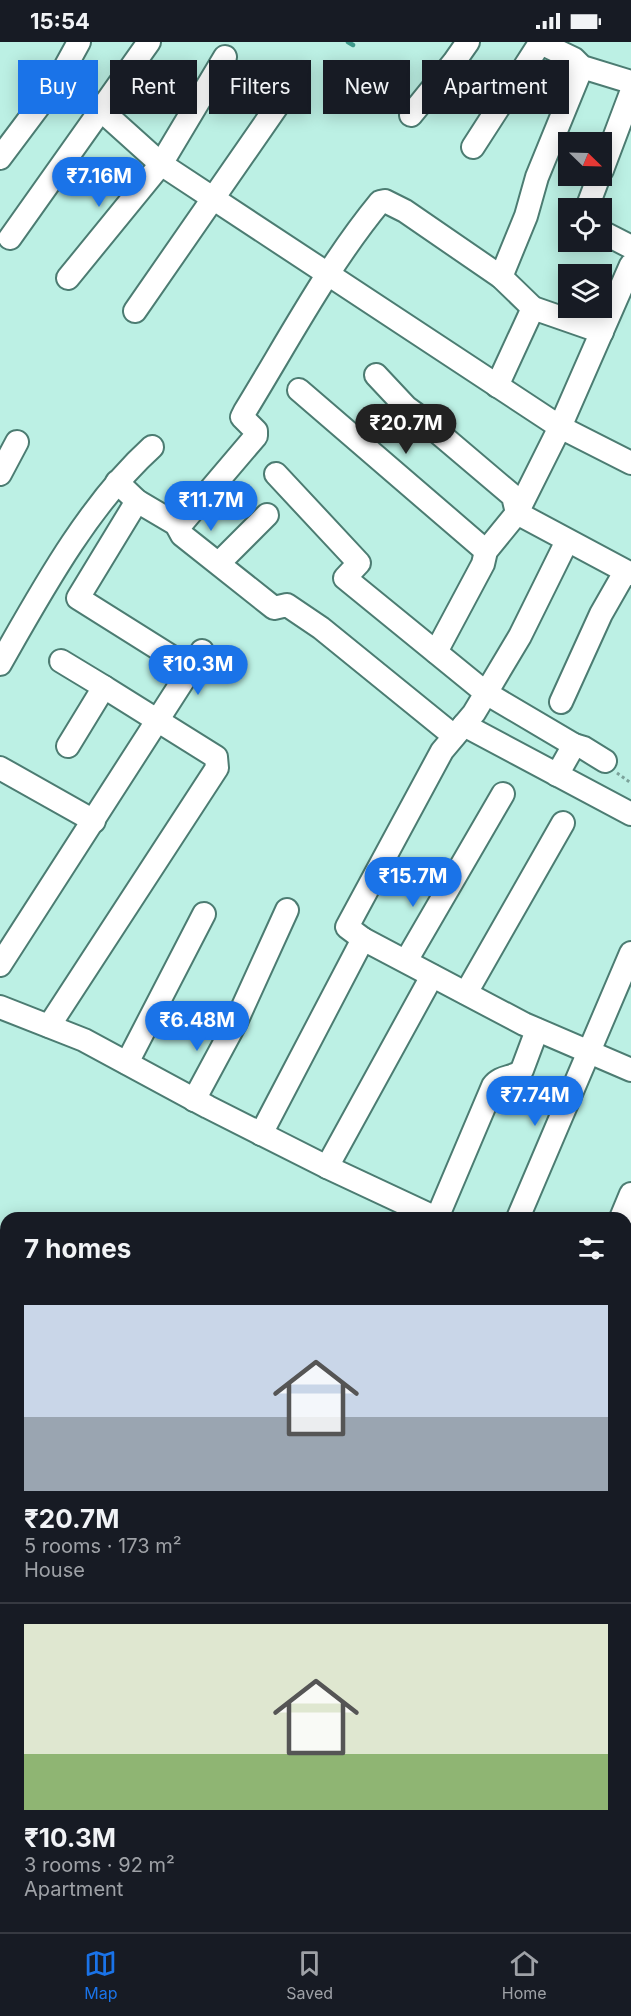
<!DOCTYPE html>
<meta charset="utf-8">
<style>
body{margin:0;font-family:Inter,sans-serif;background:#20242c;color:#f1f3f6;height:100vh;display:flex;flex-direction:column;font-size:22px;white-space:nowrap}
*{box-sizing:border-box;margin:0}
p{font-size:20px;color:#9ea1a6}
.icon{flex:none;width:33px;height:33px;fill:none;stroke:currentColor;stroke-width:2;stroke-linecap:round;stroke-linejoin:round}
.map{position:relative;flex:1;overflow:hidden}
.sheet{position:absolute;left:0px;top:1170px;width:632px;height:720px;display:flex;flex-direction:column;background:#171b24;border-radius:18px 18px 0 0;box-shadow:0 3px 15px #0003}
.sheet>*{flex:none}
.banner{position:absolute;left:18px;top:18px;width:596px;height:54px;display:flex;gap:12px}
.needle{width:39px;rotate:113deg}
.buttons{position:absolute;left:558px;top:90px;display:grid;gap:12px}
.buttons a{display:grid;place-items:center;width:54px;height:54px;border-radius:0px;background:#171b24;box-shadow:0 3px 15px #0003;font-size:30px}
.price{position:absolute;translate:-50% -51px;padding:0 14px;border-radius:21px;background:#1a73e8;color:#fff;font-size:20px;line-height:39px;filter:drop-shadow(0 2px 3px #0008)}
.price::after{content:'';position:absolute;left:50%;top:36px;width:18px;height:14px;margin-left:-9px;background:inherit;clip-path:polygon(0 0,100% 0,50% 100%)}
.price.on{background:#222;color:#fff}
ul{padding:0;list-style:none}
li{display:grid;align-content:center;gap:12px;height:318px;padding:0 24px}
li+li{border-top:2px solid #363941}
li span{display:grid;place-items:center;height:186px;border-radius:0px;color:#555}
li>.icon{margin-inline-start:auto}
span .icon{width:108px;height:108px;fill:#fffc;stroke-width:1}
li b{font-size:26px}
h2{display:flex;justify-content:space-between;align-items:center;height:72px;padding:0 24px;font-size:26px}
.chip{padding:0 21px;border-radius:0px;background:#171b24;box-shadow:0 3px 15px #0003;font-size:21px;line-height:54px}
.chip.on{background:#1a73e8;color:#fff}
.status{display:flex;justify-content:space-between;align-items:center;height:42px;padding:0 30px;background:#171b24;direction:ltr}
.status svg{height:16px;fill:currentColor}
.menu{display:flex;justify-content:space-around;align-items:center;height:84px;border-top:2px solid #363941;background:#171b24;font-size:16px;color:#9ea1a6}
.menu a{display:grid;justify-items:center;gap:3px}
.menu .on{color:#1a73e8}
.map>svg:first-child{display:block}
.lines{fill:none;stroke-linecap:round;stroke-linejoin:round}
.stream{stroke:#3d9b8b;stroke-width:4.5}
.minor-casing{stroke:#4c7c72;stroke-width:26}
.path{stroke:#7ba29a;stroke-width:3;stroke-dasharray:3 3;stroke-linecap:butt}
.minor{stroke:#fff;stroke-width:22}
</style>
<div class="status"><b>15:54</b><svg viewBox="0 0 49 12"><path d="M0 12V9h3v3zM5 12V6h3v6zM10 12V3h3v9zM15 12V0h3v12zM26 1h20v11H26zM47 4h2v5h-2z"/></svg></div>
<div class="map">
<svg width="631" height="1890" viewBox="0 0 631 1890">
<rect width="100%" height="100%" fill="#bcf0e4"/>
<g class="lines">
<polyline class="stream" points="348,0 353,3"/>
<g class="minor-casing">
<g id="minor">
<polyline points="539,0 574,17 582,25 631,40"/>
<polyline points="57,40 101,68 161,122 560,385 631,421"/>
<polyline points="411,73 454,20 468,0"/>
<polyline points="473,105 540,1"/>
<polyline points="0,116 57,40 79,0"/>
<polyline points="602,128 631,51"/>
<polyline points="587,166 599,134"/>
<polyline points="602,190 631,205"/>
<polyline points="10,196 149,0"/>
<polyline points="501,235 526,174 537,135 582,25"/>
<polyline points="68,236 161,122 225,15"/>
<polyline points="135,269 291,44"/>
<polyline points="376,333 406,365 421,376 513,454 517,471 631,532"/>
<polyline points="497,344 533,266"/>
<polyline points="299,348 486,509"/>
<polyline points="0,432 17,400"/>
<polyline points="276,432 359,521 345,536 486,651 474,671 442,709 347,885 363,897"/>
<polyline points="117,440 137,459 176,482 182,493 274,566 287,563 321,586 454,694"/>
<polyline points="137,459 78,556 191,627"/>
<path d="M176 482 182 481 256 394V389L242 375 245 369C288 299 328 223 380 160L385 159 405 169 501 235 533 266 602 290"/>
<polyline points="219,521 267,473"/>
<polyline points="436,610 483,522 486,509 517,471 560,385 631,223"/>
<polyline points="61,619 104,645"/>
<path d="M0 622C42 548 89 462 152 405"/>
<polyline points="561,660 601,572 625,530"/>
<polyline points="464,683 631,772"/>
<polyline points="574,703 584,706 605,719"/>
<polyline points="0,726 94,779"/>
<polyline points="557,733 574,703 486,651 520,594 567,499"/>
<polyline points="406,919 503,752"/>
<polyline points="0,923 202,609"/>
<polyline points="466,951 563,781"/>
<polyline points="0,965 84,998 208,1065 327,1125 436,1176"/>
<polyline points="49,984 217,726 216,715 104,645 68,704"/>
<polyline points="127,1021 204,872"/>
<polyline points="194,1058 236,980 287,868"/>
<polyline points="261,1092 363,897 524,982 631,1028"/>
<polyline points="327,1125 432,934"/>
<path d="M437 1176 493 1044C501 1033 514 1037 522 1028L537 988"/>
<polyline points="518,1176 631,911"/>
<polyline points="621,1176 631,1152"/>
<polyline points="0,1210 6,1209"/>
<polyline points="626,1261 631,1262"/>
<polyline points="626,1363 631,1365"/>
<polyline points="626,1597 631,1599"/>
<polyline points="626,1659 631,1661"/>
<polyline points="626,1746 631,1749"/>
<polyline points="626,1822 631,1824"/>
<polyline points="0,1861 6,1854"/>
<polyline points="62,1884 69,1890"/>
<polyline points="399,1884 409,1890"/>
<polyline points="596,1884 607,1890"/>
<polyline points="171,1890 176,1884"/>
<polyline points="247,1890 253,1884"/>
<polyline points="336,1890 342,1884"/>
<polyline points="460,1890 463,1884"/>
<polyline points="540,1890 542,1884"/>
</g>
</g>
<polyline class="path" points="617,731 631,741"/>
<use href="#minor" class="minor"/>
</g>
</svg>
<div class="buttons">
<a><svg class="needle" viewBox="-14 -14 28 28"><path d="M0-13l5 13h-10z" fill="#e53935"/><path d="M0 13l5-13h-10z" fill="#9ea1a6"/></svg></a>
<a><svg class="icon" aria-label="locate" viewBox="0 0 24 24"><circle cx="12" cy="12" r="6"/><path d="M12 2v4M12 18v4M2 12h4M18 12h4"/></svg></a>
<a><svg class="icon" aria-label="layers" viewBox="0 0 24 24"><path d="M12 4l9 5-9 5-9-5zM3 14l9 5 9-5"/></svg></a>
</div>
<b class="price" style="left:99px;top:166px">₹7.16M</b>
<b class="price on" style="left:406px;top:413px">₹20.7M</b>
<b class="price" style="left:211px;top:490px">₹11.7M</b>
<b class="price" style="left:198px;top:654px">₹10.3M</b>
<b class="price" style="left:413px;top:866px">₹15.7M</b>
<b class="price" style="left:197px;top:1010px">₹6.48M</b>
<b class="price" style="left:535px;top:1085px">₹7.74M</b>
<div class="banner">
<a class="chip on">Buy</a>
<a class="chip">Rent</a>
<a class="chip">Filters</a>
<a class="chip">New</a>
<a class="chip">Apartment</a>
</div>
<section class="sheet">
<h2>7 homes<svg class="icon" aria-label="filters" viewBox="0 0 24 24"><path d="M4 7h16M4 17h16"/><circle cx="9" cy="7" r="2"/><circle cx="15" cy="17" r="2"/></svg></h2>
<ul>
<li><span style="background:linear-gradient(#c9d6e8 60%,#9aa5b1 0)"><svg class="icon" aria-label="home" viewBox="0 0 24 24"><path d="M3 11l9-7 9 7M6 9v11h12V9"/></svg></span><div><b>₹20.7M</b><p>5 rooms · 173 m²</p><p>House</p></div></li>
<li><span style="background:linear-gradient(#dfe7d0 70%,#8fb573 0)"><svg class="icon" aria-label="home" viewBox="0 0 24 24"><path d="M3 11l9-7 9 7M6 9v11h12V9"/></svg></span><div><b>₹10.3M</b><p>3 rooms · 92 m²</p><p>Apartment</p></div></li>
</ul>
</section>
</div>
<nav class="menu">
<a class="on"><svg class="icon" aria-label="map" viewBox="0 0 24 24"><path d="M3 6l6-2 6 2 6-2v14l-6 2-6-2-6 2zM9 4v14M15 6v14"/></svg>Map</a>
<a><svg class="icon" aria-label="saved" viewBox="0 0 24 24"><path d="M7 4h10v16l-5-4-5 4z"/></svg>Saved</a>
<a><svg class="icon" aria-label="home" viewBox="0 0 24 24"><path d="M3 11l9-7 9 7M6 9v11h12V9"/></svg>Home</a>
</nav>
